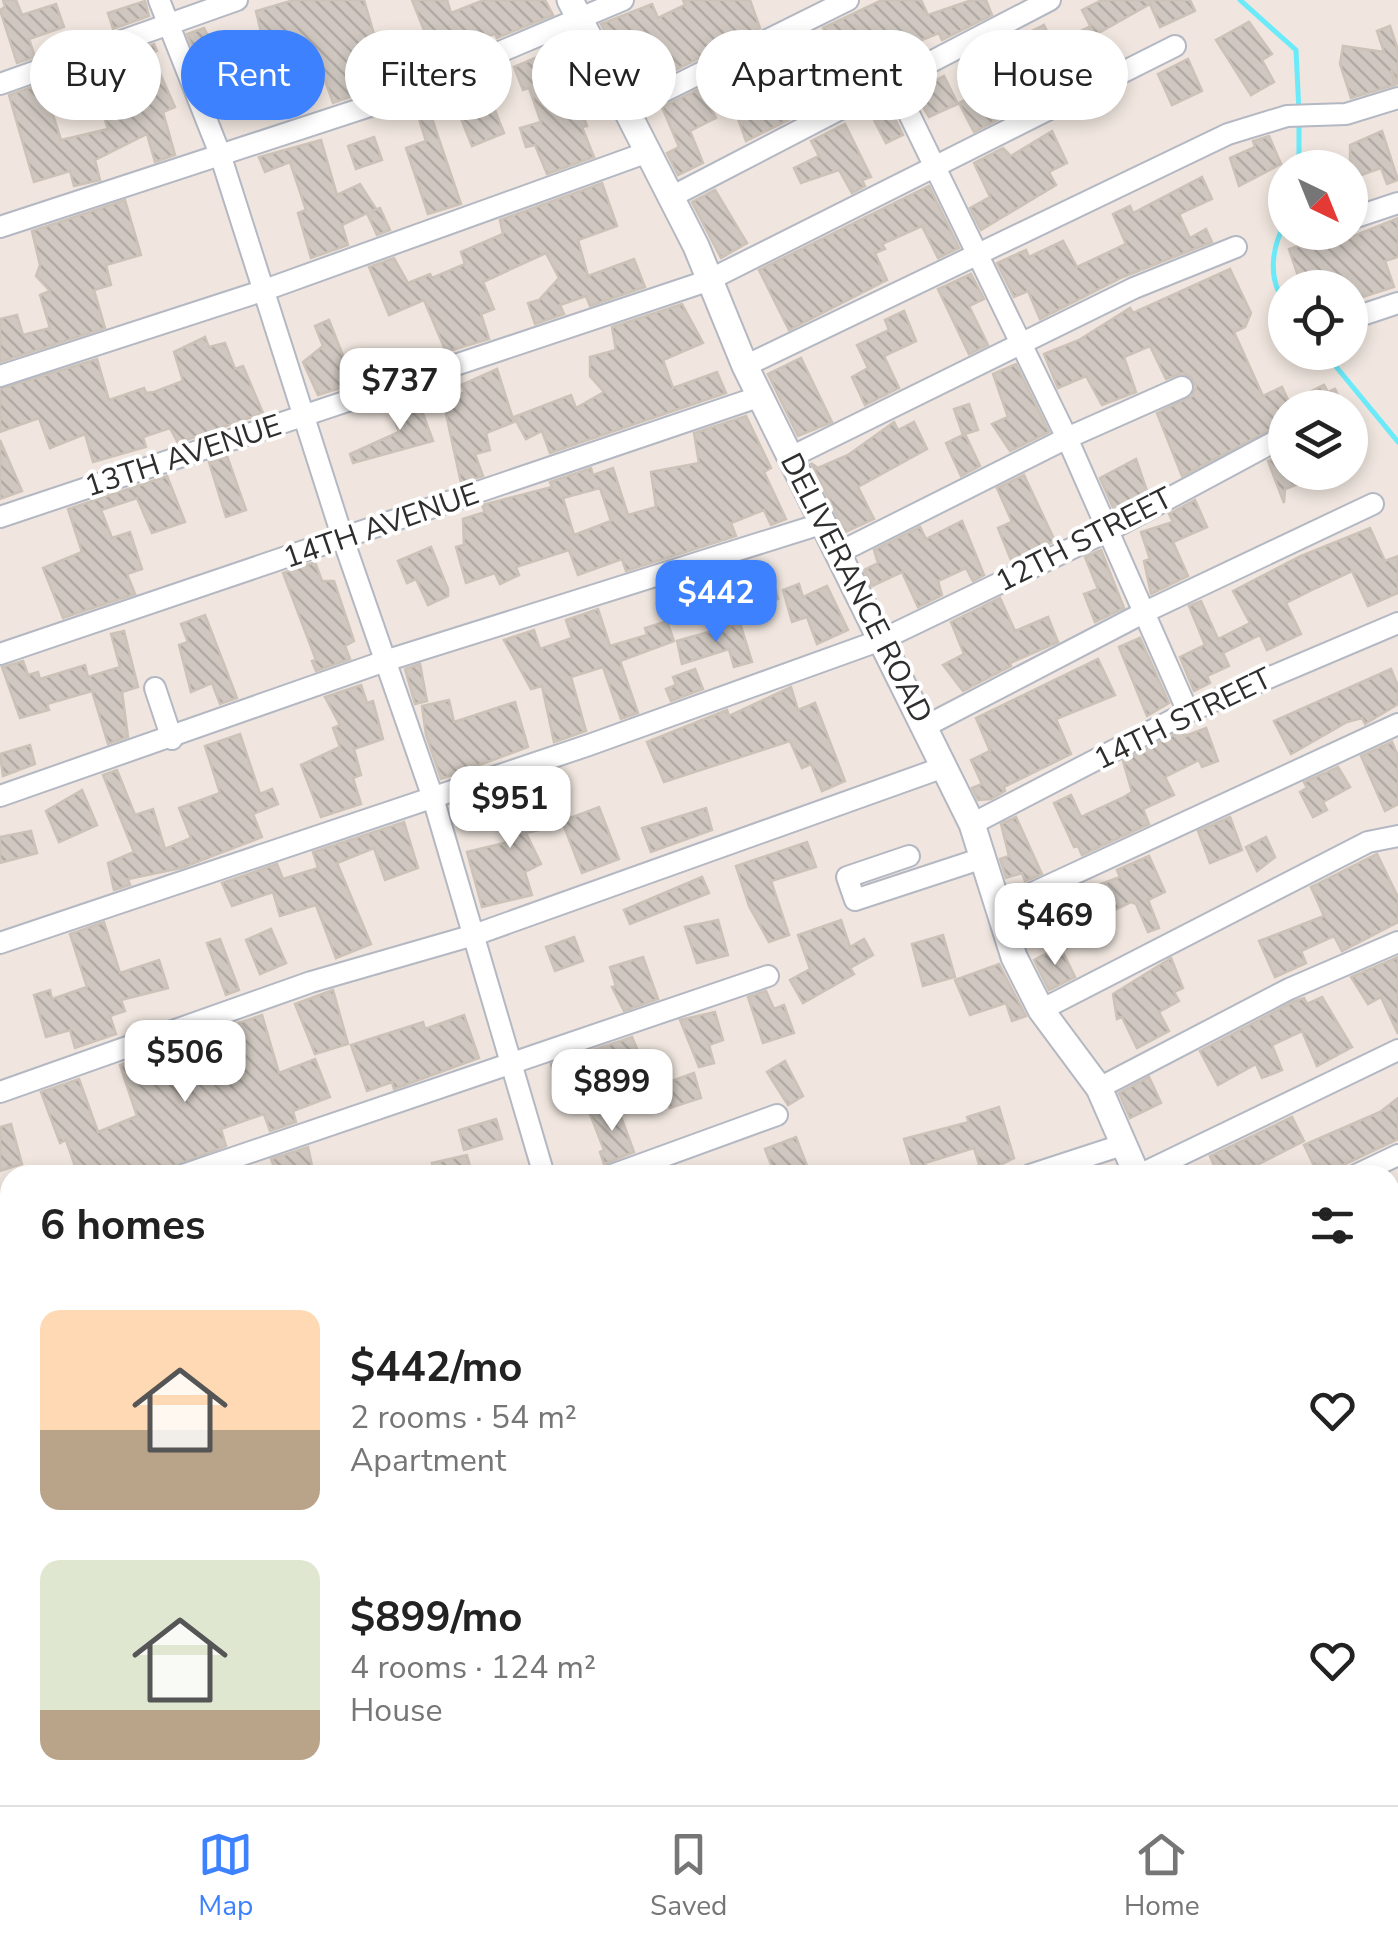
<!DOCTYPE html>
<meta charset="utf-8">
<style>
body{margin:0;font-family:"Nunito Sans",sans-serif;background:#f2f2f2;color:#222;height:100vh;display:flex;flex-direction:column;font-size:38px;white-space:nowrap}
*{box-sizing:border-box;margin:0}
p{font-size:32px;color:#767676}
.icon{flex:none;width:55px;height:55px;fill:none;stroke:currentColor;stroke-width:2;stroke-linecap:round;stroke-linejoin:round}
.map{position:relative;flex:1;overflow:hidden}
.side{position:absolute;left:0px;top:1165px;width:1400px;height:640px;display:flex;flex-direction:column;background:#fff;border-radius:30px 30px 0 0;box-shadow:0 5px 15px #0003}
.side>*{flex:none}
.guide{position:absolute;left:30px;top:30px;width:1340px;height:90px;display:flex;gap:20px}
.needle{width:65px;rotate:137deg}
.buttons{position:absolute;left:1268px;top:150px;display:grid;gap:20px}
.buttons a{display:grid;place-items:center;width:100px;height:100px;border-radius:50%;background:#fff;box-shadow:0 5px 15px #0003;font-size:50px}
.price{position:absolute;translate:-50% -85px;padding:0 22px;border-radius:20px;background:#fff;color:#222;font-size:32px;line-height:65px;filter:drop-shadow(0 2px 5px #0008)}
.price::after{content:'';position:absolute;left:50%;top:60px;width:30px;height:22px;margin-left:-15px;background:inherit;clip-path:polygon(0 0,100% 0,50% 100%)}
.price.selected{background:#3d81ff;color:#fff}
ul{padding:0;list-style:none}
li{display:flex;align-items:center;gap:30px;height:250px;padding:0 40px}
li span{display:grid;place-items:center;flex:none;width:280px;height:200px;border-radius:20px;color:#555}
li>.icon{margin-inline-start:auto}
span .icon{width:120px;height:120px;fill:#fffc;stroke-width:1}
li b{font-size:42px}
h2{display:flex;justify-content:space-between;align-items:center;height:120px;padding:0 40px;font-size:42px}
.chip{padding:0 35px;border-radius:45px;background:#fff;box-shadow:0 5px 15px #0003;font-size:35px;line-height:90px}
.chip.selected{background:#3d81ff;color:#fff}
.dock{display:flex;justify-content:space-around;align-items:center;height:140px;border-top:2px solid #e0e0e0;background:#fff;font-size:28px;color:#767676}
.dock a{display:grid;justify-items:center;gap:5px}
.dock .selected{color:#3d81ff}
.map>svg:first-child{display:block}
.lines{fill:none;stroke-linecap:round;stroke-linejoin:round}
.stream{stroke:#6beaf9;stroke-width:5}
.building{fill:url(#building-back-hatch);stroke:#ccc2b8;stroke-width:2.5;fill-rule:evenodd}
.minor-casing{stroke:#b3b8c2;stroke-width:24}
.tertiary-casing{stroke:#b3b8c2;stroke-width:29}
.minor{stroke:#fff;stroke-width:20}
.tertiary{stroke:#fff;stroke-width:25}
.rail{stroke:#a1a8b9;stroke-width:5}
.labels{text-anchor:middle;dominant-baseline:central;stroke-width:8;stroke-linejoin:round;paint-order:stroke}
.street-label{font-size:30px;fill:#2e2e2e;stroke:#fff}
</style>
<div class="map">
<svg width="1398" height="1805" viewBox="0 0 1398 1805">
<defs>
<pattern id="building-back-hatch" width="6" height="6" patternUnits="userSpaceOnUse" patternTransform="scale(2.5)"><rect width="6" height="6" fill="#cfc7c0"/><path d="M-1 5l2 2M0 0l6 6M5-1l2 2" fill="none" stroke="#b2aba5"/></pattern>
</defs>
<rect width="100%" height="100%" fill="#f0e6df"/>
<g class="lines">
<g class="stream">
<polyline points="1240,0 1296,50 1299,112"/>
<polyline points="1299,168 1299,123"/>
<path d="M1285 224C1272 246 1267 280 1285 301"/>
<polyline points="1324,352 1398,442"/>
</g>
</g>
<g class="building">
<polygon points="3,0 16,0 22,15 56,4 64,27 29,39 35,57 17,63 0,10 5,7"/>
<polygon points="294,0 364,0 374,34 378,33 382,47 386,46 395,76 401,79 333,103 320,66 303,72 294,46 269,55 263,41 256,11"/>
<polygon points="412,0 447,0 451,13 484,0 545,0 553,15 497,38 495,34 432,50"/>
<polygon points="683,0 750,0 760,28 651,82 638,51 619,60 601,24 652,4 658,18 685,5"/>
<polygon points="882,0 921,0 928,15 972,0 986,0 992,15 942,40 939,33 912,44 916,52 844,91 823,28"/>
<polygon points="1102,0 1190,0 1195,11 1160,27 1150,4 1095,35 1082,10"/>
<polygon points="145,1 149,16 113,29 108,13"/>
<polygon points="1249,22 1272,54 1262,60 1274,82 1251,95 1216,40"/>
<polygon points="1044,25 1057,52 1024,68 1039,99 1027,105 1012,76 995,85 981,56"/>
<polygon points="1390,26 1398,50 1398,85 1391,70 1395,85 1351,98 1340,64 1343,46 1384,52 1377,31"/>
<polygon points="1089,27 1101,51 1096,53 1103,67 1067,85 1063,78 1071,74 1056,43"/>
<polygon points="204,28 226,73 219,76 228,108 218,112 187,34"/>
<polygon points="803,38 818,66 802,73 819,105 746,141 723,77"/>
<polygon points="154,44 157,51 151,53 175,107 163,112 175,155 155,162 147,134 95,160 100,180 74,186 70,171 34,182 9,95 43,83 61,140 108,129 91,78 121,69 116,58"/>
<polygon points="552,51 563,76 571,73 580,96 577,98 587,126 582,127 594,157 547,174 535,145 526,147 520,128 541,122 529,88 523,90 514,67"/>
<polygon points="1188,59 1202,91 1172,105 1158,74"/>
<polygon points="944,76 958,104 929,117 913,90 930,78 932,82"/>
<polygon points="482,78 504,133 472,146 450,91"/>
<polygon points="701,88 716,118 690,131 703,163 678,175 667,153 679,147 662,107"/>
<polygon points="989,88 1003,117 974,132 959,103"/>
<polygon points="425,98 461,204 428,214 406,148 426,141 414,103"/>
<polygon points="886,101 903,135 886,143 869,110"/>
<polygon points="845,124 871,177 862,180 865,186 852,193 839,170 801,183 794,168 819,156 811,141"/>
<polygon points="1052,131 1067,163 1049,172 1056,185 981,230 970,208 990,197 974,163 1003,148 1011,156"/>
<polygon points="1382,131 1398,180 1387,184 1381,168 1350,179 1350,145"/>
<polygon points="1269,136 1281,164 1239,186 1230,158 1255,147 1253,141"/>
<polygon points="374,137 382,160 356,169 348,146"/>
<polygon points="321,140 337,195 360,184 376,209 372,211 380,208 390,230 377,235 367,213 342,225 348,245 311,258 298,213 306,210 290,162 265,172 259,157"/>
<polygon points="1202,177 1212,199 1179,214 1190,238 1206,229 1212,242 1123,277 1040,319 1028,291 1014,297 997,263 1026,250 1029,257 1063,241 1077,267 1126,244 1113,214 1130,206 1133,213"/>
<polygon points="602,183 617,226 578,240 588,276 634,259 645,287 590,306 586,296 560,305 564,314 535,324 528,303 539,300 559,278 546,253 483,282 494,309 481,314 489,339 446,352 424,300 389,315 369,267 394,258 408,283 430,274 432,278 465,264 461,252 503,234 500,220"/>
<polygon points="929,186 959,248 938,258 922,226 882,244 885,249 875,253 887,280 789,330 759,270"/>
<polygon points="715,190 747,243 721,258 692,202"/>
<polygon points="125,200 141,255 106,265 111,285 94,290 105,328 0,362 0,319 17,315 23,335 50,328 40,295 50,291 36,276 40,265 32,231"/>
<polygon points="1398,218 1398,257 1385,261 1394,287 1350,301 1350,288 1335,288 1333,281 1302,288 1289,249 1326,237 1329,246"/>
<polygon points="1230,269 1251,313 1245,327 1234,332 1263,396 1282,387 1289,402 1324,385 1328,392 1335,389 1340,400 1325,408 1285,408 1285,422 1182,476 1157,413 1192,396 1196,387 1191,377 1182,373 1166,379 1150,346 1124,357 1136,392 1102,405 1086,376 1058,388 1044,354 1079,340 1130,308 1133,313"/>
<polygon points="971,274 984,299 969,306 988,345 969,354 938,289"/>
<polygon points="682,304 703,343 663,360 673,388 717,372 726,393 550,453 542,431 526,439 514,417 571,395 576,408 604,392 590,376 590,357 616,350 612,327"/>
<polygon points="904,311 916,341 884,356 899,388 865,405 852,377 868,368 857,345 889,330 885,320"/>
<polygon points="329,320 354,384 318,395 303,362 323,346 315,326"/>
<polygon points="205,337 209,347 225,343 235,369 243,366 263,413 178,443 170,428 143,437 146,447 93,462 85,434 50,448 39,418 0,432 0,389 97,359 109,400 144,388 146,393 154,392 183,381 174,352"/>
<polygon points="801,358 832,422 798,436 768,374"/>
<polygon points="1016,364 1049,432 1010,451 992,424 1008,417 993,374"/>
<polygon points="497,369 514,422 486,433 490,450 475,454 483,476 461,483 443,400 465,392 461,385"/>
<polygon points="406,400 408,404 418,400 433,441 353,463 350,454 399,432 389,406"/>
<polygon points="969,404 978,430 965,434 980,466 961,476 946,443 963,435 954,409"/>
<path d="M746 416 771 468 764 472 786 519 771 525 764 510 731 523 736 536 626 571 622 559 578 575 569 550 516 567 519 575 500 584 495 573 466 583 456 547 464 545 463 519 485 512 482 505 552 487 550 482 591 468 593 475 613 468 628 515 656 507 651 472 699 463 694 433ZM600 488 611 521 574 535 563 498Z"/>
<polygon points="894,422 898,430 914,422 927,449 858,487 874,519 845,532 811,463 818,468 848,455"/>
<polygon points="0,440 22,491 0,499"/>
<polygon points="1285,452 1285,472 1325,474 1285,489 1284,503 1268,461"/>
<polygon points="227,456 246,510 226,517 209,462"/>
<polygon points="1136,459 1148,494 1121,504 1122,508 1115,512 1100,478"/>
<polygon points="1024,475 1055,541 1011,560 998,528 1012,522 997,488"/>
<polygon points="167,476 185,522 152,533 137,498 101,510 112,538 130,532 142,569 127,574 135,594 63,618 43,568 82,552 68,509"/>
<polygon points="1195,500 1207,527 1173,542 1188,576 1151,594 1144,561 1150,559 1141,532 1173,522 1169,514"/>
<polygon points="962,521 984,575 973,581 966,568 938,581 942,595 918,607 902,572 872,586 864,570 878,563 874,550 920,527 926,539"/>
<polygon points="1370,528 1385,561 1398,556 1398,593 1368,606 1352,571 1316,588 1286,603 1301,634 1267,650 1260,635 1223,653 1229,666 1207,676 1210,683 1194,691 1180,657 1205,645 1189,606 1201,601 1218,639 1250,623 1233,591 1301,556"/>
<polygon points="431,547 448,589 448,596 428,605 416,579 407,583 398,561"/>
<polygon points="1101,550 1124,608 1095,622 1084,594 1098,589 1085,557"/>
<polygon points="315,562 322,581 334,581 354,641 345,646 350,659 316,671 312,661 316,660 283,573"/>
<polygon points="772,577 778,599 749,607 743,585"/>
<polygon points="799,584 803,597 827,586 848,630 817,644 807,617 792,622 783,590"/>
<polygon points="1000,598 1015,631 1048,617 1058,642 1010,663 1011,666 963,691 943,665 964,654 951,622"/>
<polygon points="598,609 610,646 647,635 645,628 667,621 674,641 620,661 638,713 621,719 603,667 571,677 586,731 554,742 542,686 531,689 504,640 534,630 540,649 572,638 566,620"/>
<polygon points="205,615 237,698 220,704 212,683 191,692 179,645 188,642 181,624"/>
<polygon points="740,623 752,662 734,667 729,649 682,664 677,641"/>
<polygon points="124,631 138,687 122,692 128,737 108,744 92,691 47,704 49,710 20,718 2,667 23,661 28,675 38,672 40,679 85,665 88,677 120,667 111,634"/>
<polygon points="1140,638 1169,703 1147,716 1119,647"/>
<polygon points="1098,659 1115,695 1056,719 1071,754 1004,787 1005,791 991,799 978,800 972,788 982,784 971,760 990,751 976,718"/>
<polygon points="420,664 427,701 415,704 405,669"/>
<polygon points="695,669 703,689 671,701 666,689 676,685 673,677"/>
<polygon points="1391,669 1398,686 1398,704 1365,724 1362,718 1347,722 1291,754 1274,721"/>
<polygon points="361,685 367,703 373,701 383,739 354,749 361,775 353,778 361,804 321,817 301,765 340,747 333,728 340,725 325,697"/>
<polygon points="791,687 798,710 815,703 845,781 822,791 811,764 802,768 790,741 664,782 647,742 727,710 729,716"/>
<polygon points="449,700 454,722 515,702 528,747 441,779 426,735 422,706"/>
<polygon points="1206,728 1218,761 1202,767 1199,760 1165,777 1174,795 1143,809 1149,824 1082,855 1078,846 1074,847 1054,803 1071,795 1081,817 1122,798 1132,792 1123,761 1183,730 1185,736"/>
<polygon points="240,734 260,794 272,789 278,804 253,814 262,837 181,868 128,879 130,885 114,890 108,863 134,852 103,775 117,770 135,815 153,809 165,849 191,838 179,808 220,793 205,746"/>
<polygon points="1392,742 1398,756 1398,804 1385,811 1361,756"/>
<polygon points="30,745 35,764 3,776 0,754"/>
<polygon points="1338,767 1350,787 1323,802 1327,810 1313,817 1300,792 1307,788 1304,782"/>
<polygon points="532,781 547,828 526,833 541,864 525,872 532,895 482,907 467,852 516,840 502,789"/>
<polygon points="82,790 97,825 59,842 46,811"/>
<polygon points="599,807 619,859 582,873 562,821"/>
<polygon points="706,808 712,830 651,852 642,828"/>
<polygon points="1016,817 1042,874 1025,881 1022,873 1006,878 1000,859 1009,856 1001,824"/>
<polygon points="1230,817 1242,850 1210,863 1198,831"/>
<polygon points="404,822 418,868 385,880 374,848 337,863 371,944 336,958 316,905 280,916 273,892 232,906 222,883 277,864 283,879 318,868 313,852"/>
<polygon points="31,831 37,853 0,863 0,837"/>
<polygon points="1266,837 1275,857 1257,871 1246,847"/>
<polygon points="807,842 816,867 771,881 789,935 769,942 749,906 736,866"/>
<polygon points="1377,854 1398,897 1398,922 1342,951 1334,936 1301,951 1306,963 1275,977 1259,941 1324,916 1311,887"/>
<polygon points="1149,856 1165,892 1148,900 1159,928 1148,932 1136,904 1131,902 1048,942 1035,907 1052,899 1056,909 1081,897 1079,892 1120,877 1117,870"/>
<polygon points="702,877 709,893 630,924 624,910"/>
<polygon points="718,920 728,955 697,963 685,927"/>
<polygon points="841,920 850,947 864,939 873,955 850,968 854,974 803,1003 790,980 810,969 798,935"/>
<polygon points="104,922 120,973 159,960 168,988 121,1000 125,1011 110,1016 116,1034 75,1048 70,1030 46,1037 34,995 50,990 52,999 87,987 70,934"/>
<polygon points="271,929 286,963 260,974 246,940"/>
<polygon points="943,935 955,977 923,986 912,944"/>
<polygon points="574,937 583,961 555,971 546,947"/>
<polygon points="220,939 239,990 226,995 207,943"/>
<polygon points="1060,946 1075,977 1049,990 1034,960"/>
<polygon points="643,957 658,999 624,1011 612,987 616,986 610,967"/>
<polygon points="1398,957 1398,1034 1381,997 1368,1004 1351,977"/>
<polygon points="1171,958 1183,988 1174,992 1179,1001 1159,1012 1169,1031 1137,1048 1122,1017 1117,1019 1113,994"/>
<polygon points="999,964 1026,1016 1012,1021 1006,1003 970,1015 955,980"/>
<polygon points="333,990 348,1044 315,1054 295,1004"/>
<polygon points="766,991 774,1009 784,1005 794,1033 763,1043 748,997"/>
<polygon points="1322,997 1352,1047 1317,1066 1302,1031 1272,1045 1282,1070 1262,1078 1256,1064 1218,1085 1200,1051 1295,1001 1304,998 1307,1004"/>
<polygon points="715,1012 723,1040 709,1045 714,1063 699,1067 680,1020"/>
<polygon points="262,1015 279,1073 315,1059 330,1097 293,1111 296,1122 270,1131 264,1114 221,1129 226,1146 172,1167 144,1175 119,1175 116,1167 78,1175 66,1140 60,1143 41,1092 79,1079 98,1132 137,1116 120,1065 189,1040 203,1077 235,1066 224,1028"/>
<polygon points="464,1015 479,1058 394,1089 392,1082 367,1091 351,1045 423,1022 425,1029"/>
<polygon points="632,1037 640,1056 652,1051 657,1065 591,1084 596,1099 563,1109 551,1064"/>
<polygon points="785,1061 803,1096 788,1105 767,1072"/>
<polygon points="694,1073 701,1098 670,1108 663,1084"/>
<polygon points="1149,1077 1161,1103 1130,1118 1119,1093"/>
<polygon points="1398,1098 1398,1139 1324,1174 1319,1164 1314,1166 1304,1145 1380,1112"/>
<polygon points="616,1103 634,1152 604,1164 600,1152 604,1150 590,1114"/>
<polygon points="999,1107 1014,1158 982,1174 974,1148 925,1163 929,1175 915,1175 904,1139 969,1122 967,1117"/>
<polygon points="1292,1117 1304,1141 1237,1175 1218,1175 1210,1156"/>
<polygon points="496,1119 502,1139 464,1150 459,1130"/>
<polygon points="11,1124 22,1164 0,1171 0,1127"/>
<polygon points="796,1137 807,1166 775,1175 765,1149"/>
<polygon points="308,1147 314,1175 277,1175 271,1159"/>
<polygon points="467,1155 472,1175 434,1175 432,1163"/>
</g>
<g class="lines">
<g class="minor-casing">
<g id="minor">
<polyline points="159,0 220,154 343,539 433,798 544,1175"/>
<polyline points="893,81 1067,438 1188,712"/>
<polyline points="0,84 237,0"/>
<polyline points="624,111 848,0"/>
<polyline points="671,197 1050,0"/>
<polyline points="1350,219 1398,203"/>
<polyline points="0,227 379,103 623,0"/>
<polyline points="1350,319 1398,303"/>
<polyline points="745,366 1228,134 1287,116 1346,114 1398,98"/>
<polyline points="0,376 262,291 648,152"/>
<polyline points="789,458 1134,288 1236,247"/>
<polyline points="0,517 707,281 1175,46"/>
<polyline points="838,553 1067,438 1182,387"/>
<polyline points="0,654 761,396"/>
<polyline points="155,688 172,739"/>
<polyline points="926,726 1145,612 1373,504"/>
<polyline points="0,796 388,660 824,523"/>
<polyline points="972,824 1188,712 1398,623"/>
<polyline points="909,856 847,877 855,900 983,858"/>
<polyline points="1000,908 1398,724"/>
<polyline points="0,943 589,745 881,640 1108,531 1285,436"/>
<polyline points="1041,1010 1368,842 1398,836"/>
<polyline points="1099,1088 1289,989 1398,942"/>
<polyline points="0,1092 311,982 474,935 944,767"/>
<polyline points="183,1175 768,976"/>
<polyline points="612,1175 777,1115"/>
<polyline points="1030,1175 1125,1144"/>
<polyline points="1139,1175 1398,1050"/>
<polyline points="1356,1175 1398,1155"/>
<polyline points="1390,1272 1398,1268"/>
<polyline points="0,1379 10,1377"/>
<polyline points="1390,1386 1398,1382"/>
<polyline points="0,1702 10,1702"/>
<polyline points="1390,1750 1398,1752"/>
</g>
</g>
<g class="tertiary-casing">
<g id="tertiary">
<polyline points="570,0 696,246 745,366 972,824 1014,957 1041,1010 1099,1088 1137,1175"/>
<polyline points="1390,1511 1398,1512"/>
</g>
</g>
<use href="#minor" class="minor"/>
<use href="#tertiary" class="tertiary"/>
<g class="rail">
<polyline points="0,1499 10,1504"/>
<polyline points="1390,1584 1398,1585"/>
</g>
</g>
<g class="labels">
<g class="street-label">
<text transform="translate(183 456) rotate(-18)">13TH AVENUE</text>
<text transform="translate(381 526) rotate(-19)">14TH AVENUE</text>
<text transform="translate(1084 540) rotate(-27)">12TH STREET</text>
<text transform="translate(856 588) rotate(63)">DELIVERANCE ROAD</text>
<text transform="translate(1183 719) rotate(-26)">14TH STREET</text>
</g>
</g>
</svg>
<div class="buttons">
<a><svg class="needle" viewBox="-14 -14 28 28"><path d="M0-13l5 13h-10z" fill="#e53935"/><path d="M0 13l5-13h-10z" fill="#767676"/></svg></a>
<a><svg class="icon" aria-label="locate" viewBox="0 0 24 24"><circle cx="12" cy="12" r="6"/><path d="M12 2v4M12 18v4M2 12h4M18 12h4"/></svg></a>
<a><svg class="icon" aria-label="layers" viewBox="0 0 24 24"><path d="M12 4l9 5-9 5-9-5zM3 14l9 5 9-5"/></svg></a>
</div>
<b class="price" style="left:400px;top:433px">$737</b>
<b class="price selected" style="left:716px;top:645px">$442</b>
<b class="price" style="left:510px;top:851px">$951</b>
<b class="price" style="left:1055px;top:968px">$469</b>
<b class="price" style="left:185px;top:1105px">$506</b>
<b class="price" style="left:612px;top:1134px">$899</b>
<div class="guide">
<a class="chip">Buy</a>
<a class="chip selected">Rent</a>
<a class="chip">Filters</a>
<a class="chip">New</a>
<a class="chip">Apartment</a>
<a class="chip">House</a>
</div>
<section class="side">
<h2>6 homes<svg class="icon" aria-label="filters" viewBox="0 0 24 24"><path d="M4 7h16M4 17h16"/><circle cx="9" cy="7" r="2"/><circle cx="15" cy="17" r="2"/></svg></h2>
<ul>
<li><span style="background:linear-gradient(#ffd9b3 60%,#b9a48a 0)"><svg class="icon" aria-label="home" viewBox="0 0 24 24"><path d="M3 11l9-7 9 7M6 9v11h12V9"/></svg></span><div><b>$442/mo</b><p>2 rooms · 54 m²</p><p>Apartment</p></div><svg class="icon" aria-label="heart" viewBox="0 0 24 24"><path d="M12 20l-8-8c-3-5 5-10 8-4 3-6 11-1 8 4z"/></svg></li>
<li><span style="background:linear-gradient(#dfe7d0 75%,#b9a48a 0)"><svg class="icon" aria-label="home" viewBox="0 0 24 24"><path d="M3 11l9-7 9 7M6 9v11h12V9"/></svg></span><div><b>$899/mo</b><p>4 rooms · 124 m²</p><p>House</p></div><svg class="icon" aria-label="heart" viewBox="0 0 24 24"><path d="M12 20l-8-8c-3-5 5-10 8-4 3-6 11-1 8 4z"/></svg></li>
</ul>
</section>
</div>
<nav class="dock">
<a class="selected"><svg class="icon" aria-label="map" viewBox="0 0 24 24"><path d="M3 6l6-2 6 2 6-2v14l-6 2-6-2-6 2zM9 4v14M15 6v14"/></svg>Map</a>
<a><svg class="icon" aria-label="saved" viewBox="0 0 24 24"><path d="M7 4h10v16l-5-4-5 4z"/></svg>Saved</a>
<a><svg class="icon" aria-label="home" viewBox="0 0 24 24"><path d="M3 11l9-7 9 7M6 9v11h12V9"/></svg>Home</a>
</nav>
